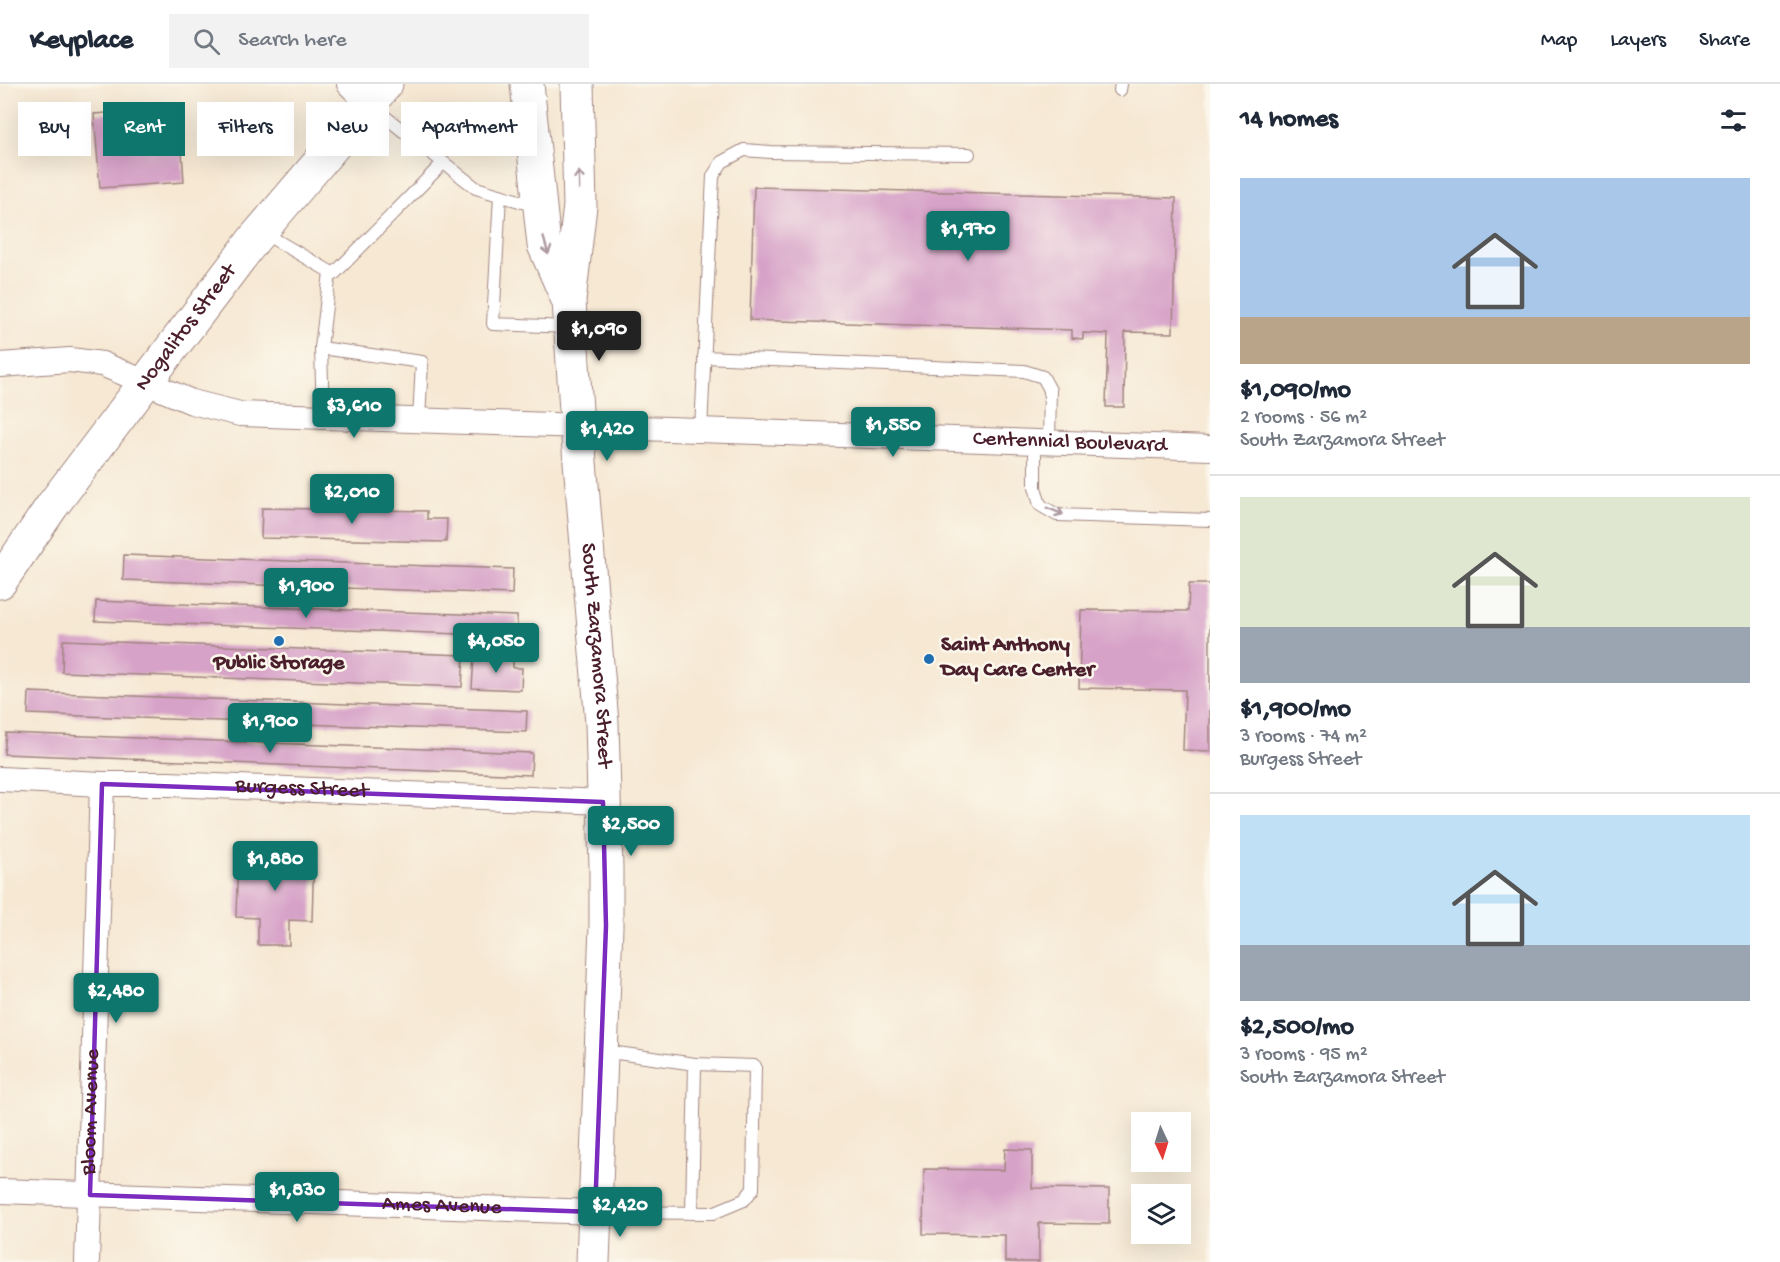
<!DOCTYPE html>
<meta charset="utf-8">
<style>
body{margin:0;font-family:"Gochi Hand",sans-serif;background:#f2f2f3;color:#1f2937;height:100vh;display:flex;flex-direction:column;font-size:22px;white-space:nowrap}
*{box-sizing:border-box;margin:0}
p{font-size:20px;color:#747a83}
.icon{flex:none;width:33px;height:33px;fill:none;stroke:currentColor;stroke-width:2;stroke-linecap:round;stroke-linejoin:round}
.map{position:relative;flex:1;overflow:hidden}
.drawer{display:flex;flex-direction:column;background:#fff;width:570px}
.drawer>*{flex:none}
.top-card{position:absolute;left:18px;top:18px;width:570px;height:54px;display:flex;gap:12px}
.needle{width:39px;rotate:176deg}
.tools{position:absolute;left:1131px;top:1028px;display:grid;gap:12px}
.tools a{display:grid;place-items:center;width:60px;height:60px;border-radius:0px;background:#fff;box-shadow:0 6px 24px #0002;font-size:30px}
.price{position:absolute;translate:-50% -51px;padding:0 14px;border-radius:6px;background:#0f766e;color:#fff;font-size:20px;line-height:39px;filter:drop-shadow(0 2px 3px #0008)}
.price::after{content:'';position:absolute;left:50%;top:36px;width:18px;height:14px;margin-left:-9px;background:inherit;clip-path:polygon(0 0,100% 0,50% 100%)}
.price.on{background:#222;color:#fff}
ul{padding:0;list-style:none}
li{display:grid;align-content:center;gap:12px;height:318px;padding:0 30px}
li+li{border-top:2px solid #e0e1e3}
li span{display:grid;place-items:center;height:186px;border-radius:0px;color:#555}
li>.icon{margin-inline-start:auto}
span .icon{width:108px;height:108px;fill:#fffc;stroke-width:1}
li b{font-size:26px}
h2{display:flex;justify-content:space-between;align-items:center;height:72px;padding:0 30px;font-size:26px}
.chip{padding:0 21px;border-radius:0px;background:#fff;box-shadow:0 6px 24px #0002;font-size:21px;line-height:54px}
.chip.on{background:#0f766e;color:#fff}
header{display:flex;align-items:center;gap:36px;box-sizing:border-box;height:84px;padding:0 30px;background:#fff;border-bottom:2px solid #e0e1e3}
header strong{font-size:28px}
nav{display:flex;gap:33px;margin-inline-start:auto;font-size:21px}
.search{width:420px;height:54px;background:#f2f2f3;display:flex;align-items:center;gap:15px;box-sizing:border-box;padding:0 21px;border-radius:0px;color:#747a83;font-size:22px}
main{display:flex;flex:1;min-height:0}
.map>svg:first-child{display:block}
.building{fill:#d7a2c8}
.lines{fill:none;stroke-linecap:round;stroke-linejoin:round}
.lane-casing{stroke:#a0847f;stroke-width:14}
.street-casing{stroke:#a0847f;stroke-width:26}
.secondary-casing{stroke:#a0847f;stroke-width:35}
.primary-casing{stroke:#a0847f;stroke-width:35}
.lane{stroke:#fff;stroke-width:12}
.street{stroke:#fff;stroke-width:24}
.secondary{stroke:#fff;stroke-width:33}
.primary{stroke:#fff;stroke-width:33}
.oneway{stroke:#ae9aa0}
.marked{fill:none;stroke:#7b2cbf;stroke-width:4.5;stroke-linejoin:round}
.poi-dot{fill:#1f6fb2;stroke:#fbf7ec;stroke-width:2}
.labels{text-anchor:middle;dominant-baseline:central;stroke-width:5;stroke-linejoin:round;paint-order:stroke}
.street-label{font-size:22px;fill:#4a1f2b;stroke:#fbf7ec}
.poi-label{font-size:22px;font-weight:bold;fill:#4a1f2b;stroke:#fbf7ec;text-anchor:start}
</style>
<header>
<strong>Keyplace</strong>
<div class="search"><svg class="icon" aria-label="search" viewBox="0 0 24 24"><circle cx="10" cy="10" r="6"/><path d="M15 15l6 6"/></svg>Search here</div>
<nav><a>Map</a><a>Layers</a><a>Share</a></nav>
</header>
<main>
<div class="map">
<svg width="1210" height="1178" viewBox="0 0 1210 1178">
<rect width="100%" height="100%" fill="#fbf7ec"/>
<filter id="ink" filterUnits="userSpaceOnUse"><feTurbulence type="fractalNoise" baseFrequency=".0167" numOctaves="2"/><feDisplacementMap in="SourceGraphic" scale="12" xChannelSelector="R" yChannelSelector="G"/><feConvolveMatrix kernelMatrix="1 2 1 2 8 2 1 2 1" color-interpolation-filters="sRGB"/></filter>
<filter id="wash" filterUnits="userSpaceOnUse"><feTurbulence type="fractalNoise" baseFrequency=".008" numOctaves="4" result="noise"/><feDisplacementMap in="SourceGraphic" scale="24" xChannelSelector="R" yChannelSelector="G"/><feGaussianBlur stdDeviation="1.35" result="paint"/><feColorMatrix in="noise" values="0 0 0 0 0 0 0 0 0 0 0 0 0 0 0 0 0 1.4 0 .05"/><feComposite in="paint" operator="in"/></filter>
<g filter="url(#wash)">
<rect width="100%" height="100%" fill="#f6e8d3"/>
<g id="blocks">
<g class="building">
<polygon points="179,24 184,98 100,104 94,30"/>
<polygon points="754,103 1176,114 1173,249 1125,248 1124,323 1106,323 1108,250 1083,249 1083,255 1072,254 1072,246 750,236"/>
<polygon points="262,424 427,427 427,435 447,435 446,458 261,454"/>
<polygon points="124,471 513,485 512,510 123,496"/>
<polygon points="1189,500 1210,500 1210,667 1183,666 1185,606 1079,604 1081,526 1188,527"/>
<polygon points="96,517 517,532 517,552 95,537"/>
<polygon points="63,556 464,571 462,603 62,588"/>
<polygon points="474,572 513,574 513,584 522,584 521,606 472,604"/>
<polygon points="29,608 527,627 526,648 28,630"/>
<polygon points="6,649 532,669 531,691 4,670"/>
<polygon points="238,768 314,770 312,837 289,836 289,861 258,861 258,834 236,833"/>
<polygon points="1005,1065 1032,1066 1032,1104 1109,1105 1109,1140 1039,1139 1039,1178 1005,1178 1005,1151 923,1150 924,1085 1004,1086"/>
</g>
</g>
</g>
<g filter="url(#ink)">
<use href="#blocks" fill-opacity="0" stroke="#a0847f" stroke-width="1.5"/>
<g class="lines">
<g class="lane-casing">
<g id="lane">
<polyline points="1120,6 1121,0"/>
<polyline points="370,21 476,104 539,123"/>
<polyline points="500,111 493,240 569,243"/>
<polyline points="262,148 334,190 443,79"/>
<polyline points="330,188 321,264 422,278 419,336"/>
<polyline points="321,264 323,333"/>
<polyline points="704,273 1024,287 1043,293 1050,306 1049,358"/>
<polyline points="701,346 713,92 722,78 744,66 770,68 969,70"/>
<polyline points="1035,358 1035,403 1040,421 1057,431 1210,436"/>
<polyline points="603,967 695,980 692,1129"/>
<polyline points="596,1128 713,1129 744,1116 753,1105 755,982 695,980"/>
</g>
</g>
<g class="street-casing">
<g id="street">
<polyline points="349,0 370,21"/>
<path id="s1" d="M0 281 70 276 102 280 192 318 240 330 1210 364"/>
<path id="s2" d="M0 695 102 700H169L603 718"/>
<path id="s3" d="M0 1107 595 1128"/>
<path id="s4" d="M87 1178 102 700"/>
</g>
</g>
<g class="secondary-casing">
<g id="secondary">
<polyline points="527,0 544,161 568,216"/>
<path id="s5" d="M577 0 580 122 569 217 577 342 602 639 606 784V842L593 1178"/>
</g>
</g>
<g class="primary-casing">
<g id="primary">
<path id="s6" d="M0 498 52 422 255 154 386 0"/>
</g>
</g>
<use href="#lane" class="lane"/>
<use href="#street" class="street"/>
<use href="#secondary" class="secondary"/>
<use href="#primary" class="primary"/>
</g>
<defs><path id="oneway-shaft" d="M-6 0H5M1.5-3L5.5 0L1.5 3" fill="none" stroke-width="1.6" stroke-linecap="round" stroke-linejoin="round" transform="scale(1.5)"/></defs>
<g class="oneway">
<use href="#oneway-shaft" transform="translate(579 96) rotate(-91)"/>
<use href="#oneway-shaft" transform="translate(546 162) rotate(74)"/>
<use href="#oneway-shaft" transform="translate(1055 427) rotate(22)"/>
</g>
</g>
<path class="marked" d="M102 700 603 718 606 842 595 1128 90 1111Z"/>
<g class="poi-dot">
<circle cx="279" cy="557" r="6"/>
<circle cx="929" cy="575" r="6"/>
</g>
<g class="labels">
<g class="street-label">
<text stroke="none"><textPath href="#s6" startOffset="315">Nogalitos Street</textPath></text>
<text stroke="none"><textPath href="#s1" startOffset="1080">Centennial Boulevard</textPath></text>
<text stroke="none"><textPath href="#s5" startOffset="573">South Zarzamora Street</textPath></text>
<text stroke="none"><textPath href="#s2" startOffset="302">Burgess Street</textPath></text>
<text stroke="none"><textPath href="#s4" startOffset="150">Bloom Avenue</textPath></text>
<text stroke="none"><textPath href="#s3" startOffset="442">Ames Avenue</textPath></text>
</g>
<g class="poi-label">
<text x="941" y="562">Saint Anthony<tspan x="941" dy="25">Day Care Center</tspan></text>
<text x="279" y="580" text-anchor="middle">Public Storage</text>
</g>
</g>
</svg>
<div class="tools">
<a><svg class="needle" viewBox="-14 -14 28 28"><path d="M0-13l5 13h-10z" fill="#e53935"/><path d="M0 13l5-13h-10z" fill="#747a83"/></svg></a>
<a><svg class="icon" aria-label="layers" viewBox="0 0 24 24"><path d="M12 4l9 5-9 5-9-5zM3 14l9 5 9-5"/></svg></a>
</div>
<b class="price" style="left:968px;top:178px">$1,970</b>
<b class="price on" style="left:599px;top:278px">$1,090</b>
<b class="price" style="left:354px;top:355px">$3,610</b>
<b class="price" style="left:893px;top:374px">$1,550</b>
<b class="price" style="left:607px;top:378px">$1,420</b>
<b class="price" style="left:352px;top:441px">$2,010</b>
<b class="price" style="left:306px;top:535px">$1,900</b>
<b class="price" style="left:496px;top:590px">$4,050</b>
<b class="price" style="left:270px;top:670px">$1,900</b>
<b class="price" style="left:631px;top:773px">$2,500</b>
<b class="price" style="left:275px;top:808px">$1,880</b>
<b class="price" style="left:116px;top:940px">$2,480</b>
<b class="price" style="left:297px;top:1139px">$1,830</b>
<b class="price" style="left:620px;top:1154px">$2,420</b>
<div class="top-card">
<a class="chip">Buy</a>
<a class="chip on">Rent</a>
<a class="chip">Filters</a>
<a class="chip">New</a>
<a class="chip">Apartment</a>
</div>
</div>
<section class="drawer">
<h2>14 homes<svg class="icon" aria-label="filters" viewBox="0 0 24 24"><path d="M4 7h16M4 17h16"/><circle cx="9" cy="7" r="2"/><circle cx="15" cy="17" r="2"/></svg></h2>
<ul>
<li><span style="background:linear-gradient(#a9c7e8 75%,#b9a48a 0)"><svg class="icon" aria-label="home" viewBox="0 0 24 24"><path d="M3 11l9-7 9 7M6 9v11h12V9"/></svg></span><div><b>$1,090/mo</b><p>2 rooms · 56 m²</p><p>South Zarzamora Street</p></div></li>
<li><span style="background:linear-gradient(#dfe7d0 70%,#9aa5b1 0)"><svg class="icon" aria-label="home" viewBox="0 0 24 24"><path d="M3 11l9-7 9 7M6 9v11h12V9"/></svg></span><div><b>$1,900/mo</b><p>3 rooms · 74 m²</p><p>Burgess Street</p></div></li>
<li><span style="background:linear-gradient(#bfe0f5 70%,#9aa5b1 0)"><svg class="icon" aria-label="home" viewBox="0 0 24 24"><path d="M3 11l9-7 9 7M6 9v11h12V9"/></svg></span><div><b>$2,500/mo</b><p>3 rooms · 95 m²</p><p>South Zarzamora Street</p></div></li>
</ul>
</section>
</main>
